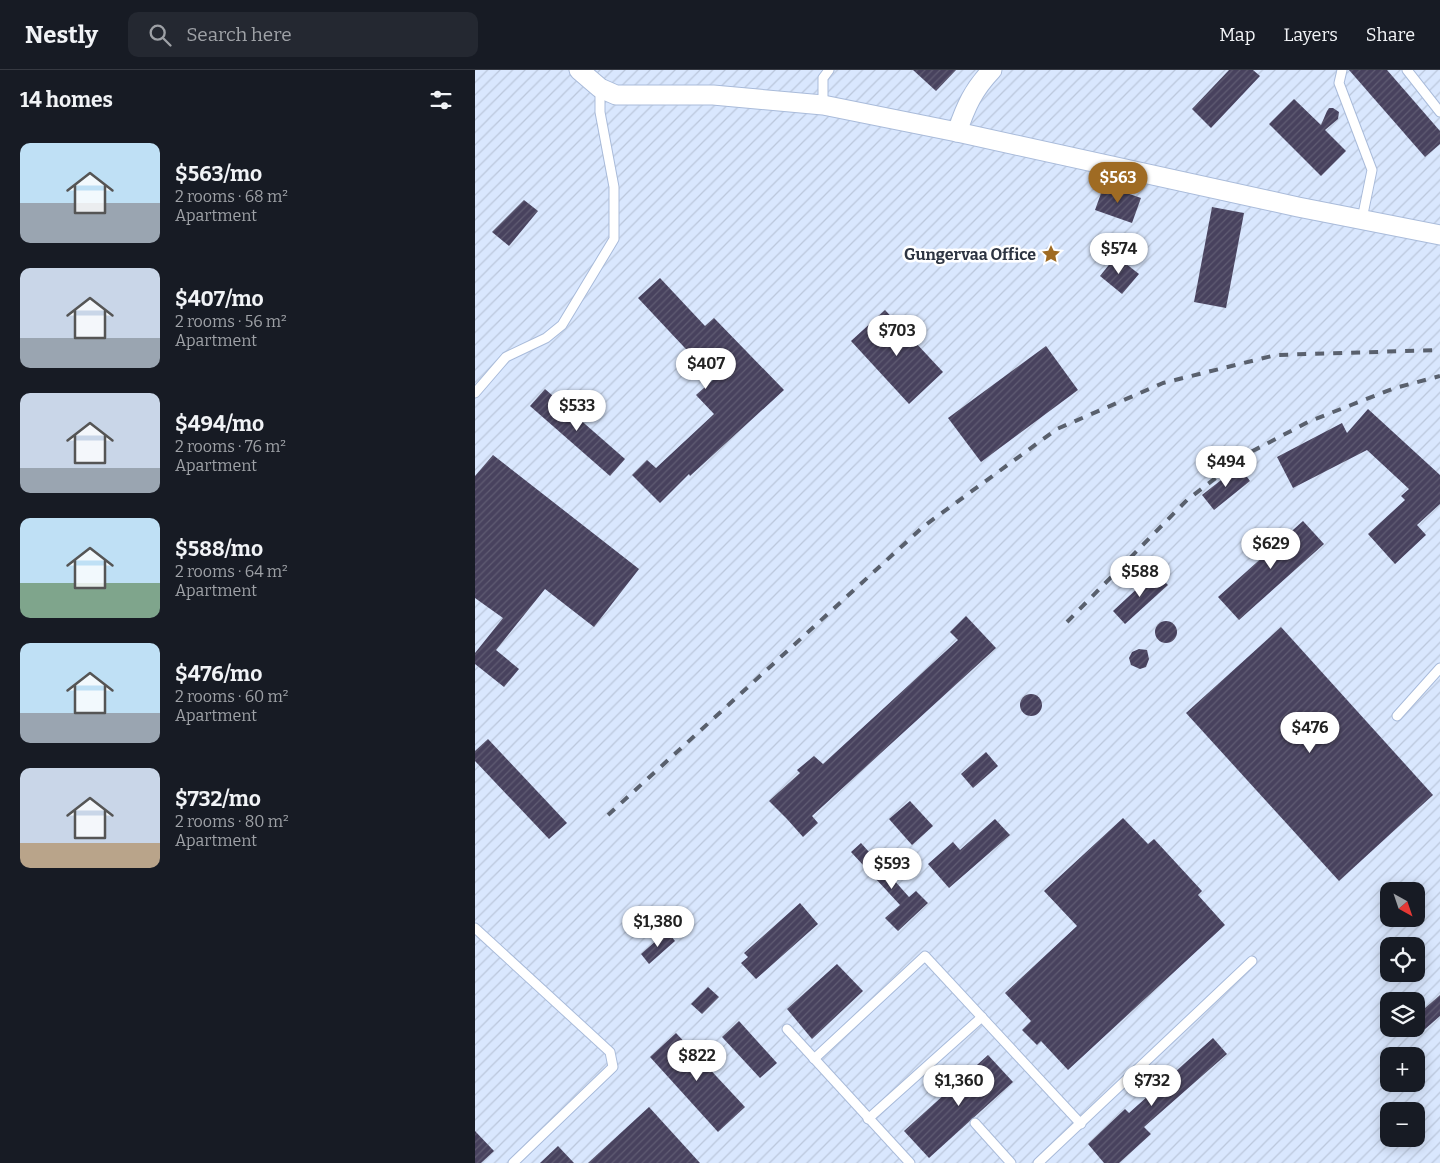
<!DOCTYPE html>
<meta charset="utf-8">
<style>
body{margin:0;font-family:Bitter,serif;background:#242831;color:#f1f3f6;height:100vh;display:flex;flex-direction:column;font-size:19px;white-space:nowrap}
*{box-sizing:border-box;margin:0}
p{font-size:16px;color:#9ea1a6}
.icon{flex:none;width:28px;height:28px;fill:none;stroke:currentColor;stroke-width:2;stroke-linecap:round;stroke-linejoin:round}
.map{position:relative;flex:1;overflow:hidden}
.side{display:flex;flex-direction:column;background:#171b24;width:475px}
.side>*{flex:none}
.needle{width:32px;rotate:140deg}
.tools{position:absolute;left:905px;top:812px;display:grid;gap:10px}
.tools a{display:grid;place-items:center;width:45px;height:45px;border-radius:10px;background:#171b24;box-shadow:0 2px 12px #0003;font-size:25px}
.price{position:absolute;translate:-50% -42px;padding:0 11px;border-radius:18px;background:#fff;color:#222;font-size:16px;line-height:32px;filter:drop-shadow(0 1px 2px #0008)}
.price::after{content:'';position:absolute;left:50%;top:30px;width:15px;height:11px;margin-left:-8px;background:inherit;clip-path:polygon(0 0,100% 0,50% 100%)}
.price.current{background:#9f6b23;color:#fff}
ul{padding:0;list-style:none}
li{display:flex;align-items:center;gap:15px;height:125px;padding:0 20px}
li span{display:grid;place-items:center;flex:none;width:140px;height:100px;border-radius:10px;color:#555}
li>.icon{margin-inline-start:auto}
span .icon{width:60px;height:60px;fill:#fffc;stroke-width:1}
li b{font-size:21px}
h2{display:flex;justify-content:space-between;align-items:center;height:60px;padding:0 20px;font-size:21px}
header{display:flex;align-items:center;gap:30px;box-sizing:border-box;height:70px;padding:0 25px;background:#171b24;border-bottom:1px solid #363941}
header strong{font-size:24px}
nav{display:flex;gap:28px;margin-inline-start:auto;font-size:18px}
.search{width:350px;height:45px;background:#242831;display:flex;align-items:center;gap:12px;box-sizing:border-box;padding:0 18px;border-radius:10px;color:#9ea1a6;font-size:19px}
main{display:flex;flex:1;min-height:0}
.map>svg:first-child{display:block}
.industrial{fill:url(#industrial-furrows);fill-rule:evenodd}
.building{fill:url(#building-hatch)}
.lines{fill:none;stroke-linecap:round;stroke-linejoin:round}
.lane-casing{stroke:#a9bbda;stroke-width:11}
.street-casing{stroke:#a9bbda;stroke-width:21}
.lane{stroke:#fff;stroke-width:9}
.street{stroke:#fff;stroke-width:19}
.rail{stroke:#59606d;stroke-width:4;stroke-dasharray:9 9;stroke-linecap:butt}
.labels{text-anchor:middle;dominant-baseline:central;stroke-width:5;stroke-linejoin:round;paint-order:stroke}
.poi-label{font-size:16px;font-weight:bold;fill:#2d3441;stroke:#fff;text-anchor:end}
</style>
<header>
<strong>Nestly</strong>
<div class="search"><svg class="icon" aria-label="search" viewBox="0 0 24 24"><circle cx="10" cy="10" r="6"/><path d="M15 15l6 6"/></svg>Search here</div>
<nav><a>Map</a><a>Layers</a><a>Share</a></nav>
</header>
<main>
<section class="side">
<h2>14 homes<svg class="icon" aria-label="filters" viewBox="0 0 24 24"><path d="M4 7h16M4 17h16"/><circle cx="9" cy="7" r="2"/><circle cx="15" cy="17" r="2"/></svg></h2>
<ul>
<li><span style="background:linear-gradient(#bfe0f5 60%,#9aa5b1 0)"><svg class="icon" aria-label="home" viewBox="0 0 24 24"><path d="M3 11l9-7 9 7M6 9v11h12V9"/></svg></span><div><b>$563/mo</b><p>2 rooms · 68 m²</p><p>Apartment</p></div></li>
<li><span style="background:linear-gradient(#c9d6e8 70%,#9aa5b1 0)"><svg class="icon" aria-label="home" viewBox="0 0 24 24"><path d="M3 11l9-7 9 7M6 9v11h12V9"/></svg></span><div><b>$407/mo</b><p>2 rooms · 56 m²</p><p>Apartment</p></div></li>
<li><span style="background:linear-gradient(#c9d6e8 75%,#9aa5b1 0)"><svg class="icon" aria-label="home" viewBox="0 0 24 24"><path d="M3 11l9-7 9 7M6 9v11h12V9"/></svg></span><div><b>$494/mo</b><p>2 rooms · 76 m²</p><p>Apartment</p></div></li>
<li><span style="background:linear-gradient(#bfe0f5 65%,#7fa58c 0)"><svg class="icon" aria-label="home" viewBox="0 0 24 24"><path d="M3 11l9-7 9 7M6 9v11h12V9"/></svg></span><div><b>$588/mo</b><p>2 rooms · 64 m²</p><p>Apartment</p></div></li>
<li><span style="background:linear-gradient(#bfe0f5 70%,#9aa5b1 0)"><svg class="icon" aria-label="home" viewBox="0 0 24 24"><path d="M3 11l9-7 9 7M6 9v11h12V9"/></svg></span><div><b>$476/mo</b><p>2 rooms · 60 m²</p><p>Apartment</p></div></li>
<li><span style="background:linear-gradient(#c9d6e8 75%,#b9a48a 0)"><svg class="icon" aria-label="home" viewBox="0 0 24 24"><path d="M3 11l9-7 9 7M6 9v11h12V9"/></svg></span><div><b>$732/mo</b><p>2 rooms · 80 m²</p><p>Apartment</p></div></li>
</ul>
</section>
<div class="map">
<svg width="965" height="1093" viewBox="0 0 965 1093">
<defs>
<pattern id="industrial-furrows" width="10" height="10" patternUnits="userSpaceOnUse" patternTransform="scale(1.25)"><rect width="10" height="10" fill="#d9e7fe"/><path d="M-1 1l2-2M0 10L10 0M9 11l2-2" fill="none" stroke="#bbc7db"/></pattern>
<pattern id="building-hatch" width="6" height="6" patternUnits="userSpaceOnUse" patternTransform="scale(1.25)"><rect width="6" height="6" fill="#48425e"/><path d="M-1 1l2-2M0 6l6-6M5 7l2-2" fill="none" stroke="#605c73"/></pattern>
</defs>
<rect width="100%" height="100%" fill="#eaf2ff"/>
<path class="industrial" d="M0 0H965V1093H0ZM914 821H941V849H914ZM914 876H941V904H914ZM914 931H941V959H914ZM914 986H941V1014H914ZM914 1041H941V1069H914Z"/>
<g class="building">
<polygon points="438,0 481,0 461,21"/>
<polygon points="754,0 778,0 785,6 736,58 717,39"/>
<polygon points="874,0 912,0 965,61 965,74 950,87"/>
<polygon points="819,29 846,55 852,41 854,38 858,38 864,42 863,49 850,60 871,81 846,106 794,54"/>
<polygon points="629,115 666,128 657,153 620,140"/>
<polygon points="49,130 63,141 34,176 17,162"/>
<polygon points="737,137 769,143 751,238 719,232"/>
<polygon points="641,186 664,204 647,224 625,206"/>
<polygon points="185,208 230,256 239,248 309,320 215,406 214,404 185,433 157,405 172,390 181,398 239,344 221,325 239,309 163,228"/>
<polygon points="410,240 468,302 434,334 376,271"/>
<polygon points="571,276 603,320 506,392 473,348"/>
<polygon points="70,319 150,389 135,406 55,336"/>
<polygon points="893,339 965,405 965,434 942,455 951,465 920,494 893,464 930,430 926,426 934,419 892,380 818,418 802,387 867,353 872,363"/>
<polygon points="18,385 164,499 119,557 70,519 21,580 44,599 29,617 0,594 0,583 28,548 0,528 0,406"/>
<polygon points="764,396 775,411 739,440 727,425"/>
<polygon points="828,451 849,474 764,550 743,527"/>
<polygon points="680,502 693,515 650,554 638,541"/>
<polygon points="491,546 521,578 337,746 343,753 328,767 312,749 294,731 325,703 322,700 339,686 348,694 483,570 475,562"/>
<circle cx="691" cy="562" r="11"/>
<polygon points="806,557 958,725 864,811 711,643"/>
<polygon points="664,579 672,580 674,589 671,597 665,599 656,595 654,588 657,582"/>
<circle cx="556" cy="635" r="11"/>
<polygon points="13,669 92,753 74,769 0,691 0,681"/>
<polygon points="511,682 523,696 498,718 486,704"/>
<polygon points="435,731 458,756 437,775 414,749"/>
<polygon points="648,748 673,774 679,769 727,821 723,825 750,855 593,1000 566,971 562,975 547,960 556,951 530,923 602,856 569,821"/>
<polygon points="520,749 535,765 474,818 453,794 478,772 485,780"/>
<polygon points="386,773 434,827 441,821 453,833 423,861 410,848 425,835 376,782"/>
<polygon points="325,833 343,854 281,909 266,893 273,887 269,883"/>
<polygon points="192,861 200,871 174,894 166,884"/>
<polygon points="362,894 388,921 337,969 312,939"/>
<polygon points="233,917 244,927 227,944 216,934"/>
<polygon points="965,925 965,946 941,967 941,946"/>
<polygon points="264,951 302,993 285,1008 247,967"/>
<polygon points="201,963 270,1037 243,1062 175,987"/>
<polygon points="738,968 752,984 669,1057 676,1064 644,1093 629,1093 613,1074 650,1039 654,1043"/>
<polygon points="513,985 538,1012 454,1088 429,1061"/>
<polygon points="174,1037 225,1093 113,1093"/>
<polygon points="0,1061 19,1081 6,1093 0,1093"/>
<polygon points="83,1076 99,1093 65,1093"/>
</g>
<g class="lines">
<g class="lane-casing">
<g id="lane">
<polyline points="867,0 864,13 897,100 887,149"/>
<polyline points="932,0 965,42"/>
<polyline points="348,35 348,8 354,0"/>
<polyline points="0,323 31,287 71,268 87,255 139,169 139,117 125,42 125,18"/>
<polyline points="922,646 965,598"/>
<polyline points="0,858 135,982 138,997 38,1093"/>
<polyline points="312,959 435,1093"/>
<polyline points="339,989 450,886 606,1054"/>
<polyline points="393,1049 507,947"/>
<polyline points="500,1053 536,1093"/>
<polyline points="563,1093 777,891"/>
</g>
</g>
<g class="street-casing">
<g id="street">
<polyline points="104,0 125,18 141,25 238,25 348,35 482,62 823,137 965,165"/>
<path d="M482 62C491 36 498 20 517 0"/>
</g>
</g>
<use href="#lane" class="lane"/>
<use href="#street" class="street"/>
<g class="rail">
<polyline points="592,552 712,430 772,384 835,351 920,318 965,306"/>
<polyline points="133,745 449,456 582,359 688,313 801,285 965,280"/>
</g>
</g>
<defs>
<g id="sight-bare" transform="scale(1.5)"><path d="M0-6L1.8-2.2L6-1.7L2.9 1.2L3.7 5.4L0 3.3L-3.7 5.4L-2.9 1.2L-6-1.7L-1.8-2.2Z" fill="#9f6b23" stroke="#fff" stroke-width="2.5" paint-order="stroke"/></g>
</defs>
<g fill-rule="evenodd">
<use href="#sight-bare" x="576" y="184"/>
</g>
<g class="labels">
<g class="poi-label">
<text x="561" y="184">Gungervaa Office</text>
</g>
</g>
</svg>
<div class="tools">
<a><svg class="needle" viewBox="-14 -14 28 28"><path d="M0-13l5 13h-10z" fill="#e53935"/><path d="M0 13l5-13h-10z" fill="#9ea1a6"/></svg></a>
<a><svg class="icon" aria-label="locate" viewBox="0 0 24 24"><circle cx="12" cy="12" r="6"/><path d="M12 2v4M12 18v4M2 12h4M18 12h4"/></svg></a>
<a><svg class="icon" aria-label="layers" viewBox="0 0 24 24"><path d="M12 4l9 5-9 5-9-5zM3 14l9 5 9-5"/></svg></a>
<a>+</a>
<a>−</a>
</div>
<b class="price current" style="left:643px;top:134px">$563</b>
<b class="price" style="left:644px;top:205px">$574</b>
<b class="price" style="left:422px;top:287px">$703</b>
<b class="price" style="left:231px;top:320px">$407</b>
<b class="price" style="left:102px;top:362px">$533</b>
<b class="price" style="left:751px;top:418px">$494</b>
<b class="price" style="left:796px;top:500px">$629</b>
<b class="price" style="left:665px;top:528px">$588</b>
<b class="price" style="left:835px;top:684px">$476</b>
<b class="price" style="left:417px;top:820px">$593</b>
<b class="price" style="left:183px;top:878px">$1,380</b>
<b class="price" style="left:222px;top:1012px">$822</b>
<b class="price" style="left:484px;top:1037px">$1,360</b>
<b class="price" style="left:677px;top:1037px">$732</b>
</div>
</main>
